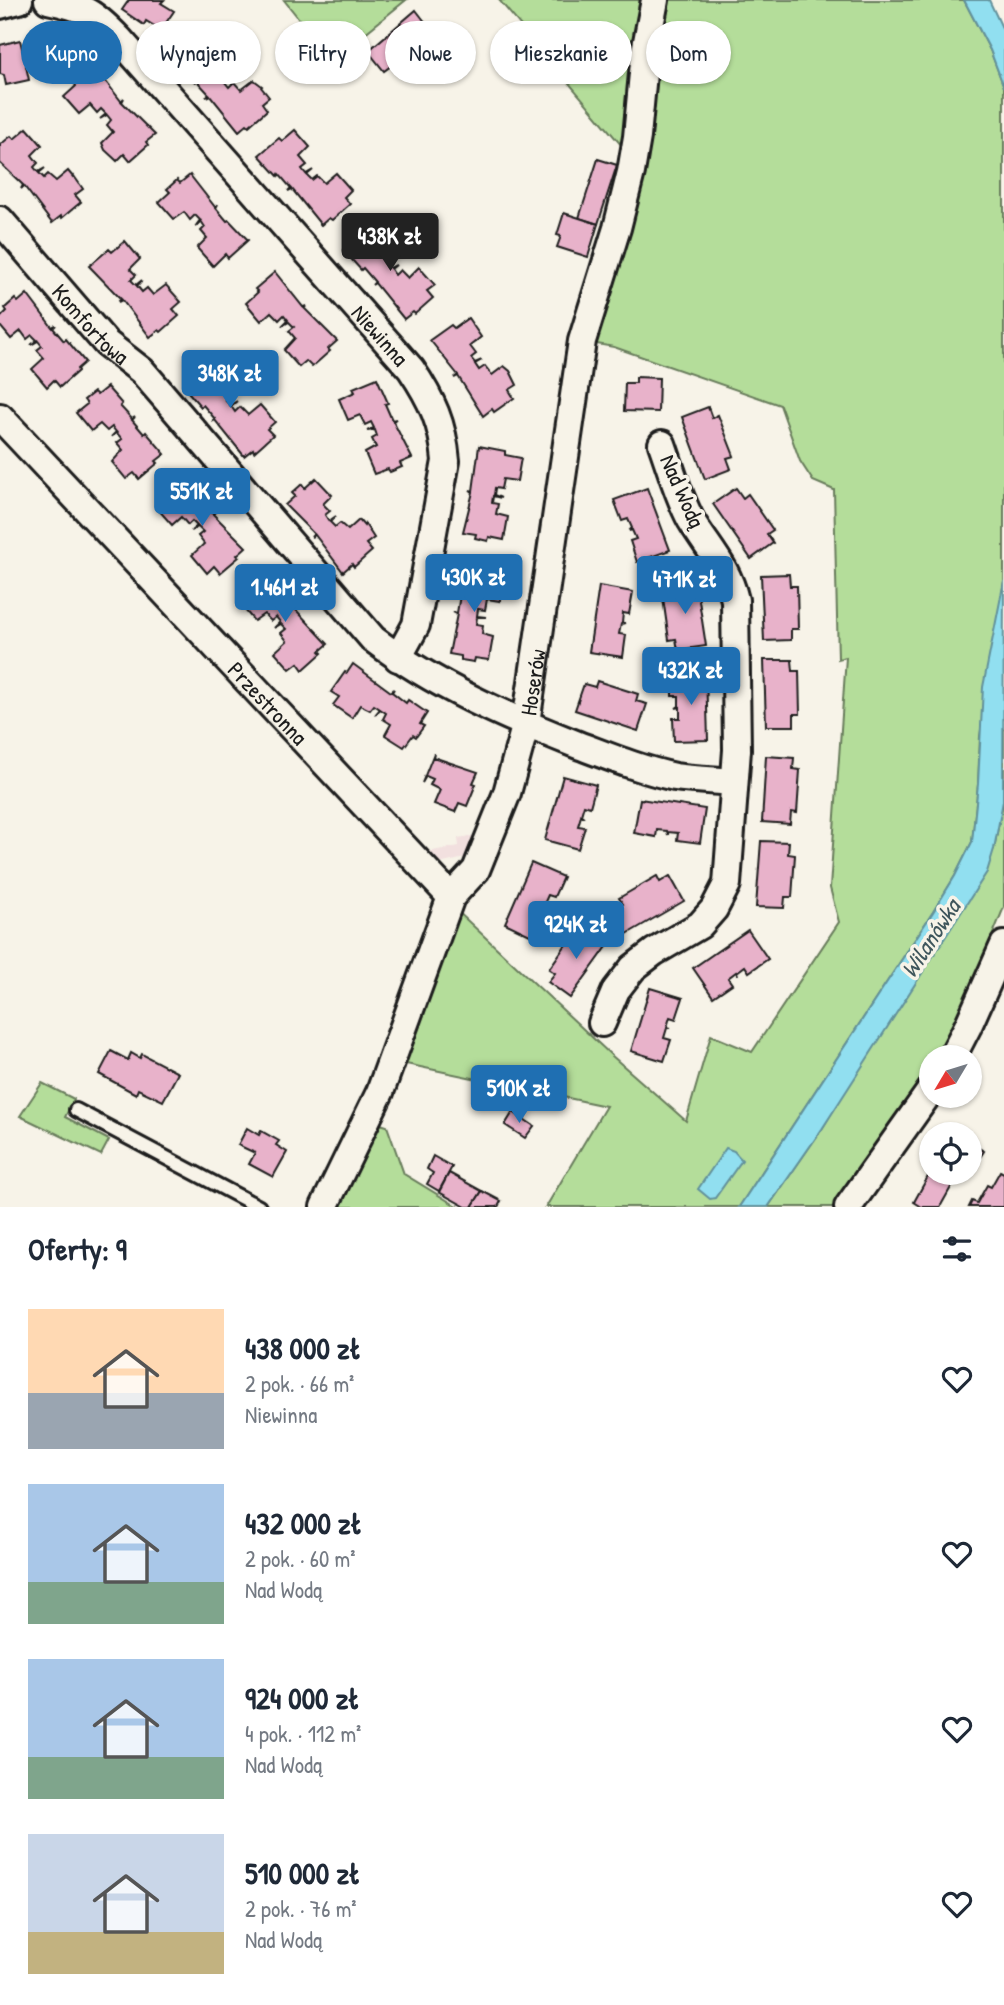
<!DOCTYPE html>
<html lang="pl">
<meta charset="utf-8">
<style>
body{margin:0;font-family:"Patrick Hand",sans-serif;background:#f6f6f7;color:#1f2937;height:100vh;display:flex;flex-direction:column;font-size:26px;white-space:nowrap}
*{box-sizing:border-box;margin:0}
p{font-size:23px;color:#747a83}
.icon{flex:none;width:38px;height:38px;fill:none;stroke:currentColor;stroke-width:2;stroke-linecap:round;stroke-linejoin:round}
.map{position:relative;height:1207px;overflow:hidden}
.panel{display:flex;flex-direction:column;background:#fff;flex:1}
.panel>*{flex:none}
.top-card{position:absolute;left:21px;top:21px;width:962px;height:63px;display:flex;gap:14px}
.needle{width:46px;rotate:232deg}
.controls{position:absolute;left:919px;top:1045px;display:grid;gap:14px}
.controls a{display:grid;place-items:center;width:63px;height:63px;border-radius:50%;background:#fff;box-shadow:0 2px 5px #0004;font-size:35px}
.price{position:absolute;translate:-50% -60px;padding:0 16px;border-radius:7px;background:#1f6fb2;color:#fff;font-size:23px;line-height:46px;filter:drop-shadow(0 2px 4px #0008)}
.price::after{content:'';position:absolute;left:50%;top:42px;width:21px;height:16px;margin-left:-10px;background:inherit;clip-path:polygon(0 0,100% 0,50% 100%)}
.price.on{background:#222;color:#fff}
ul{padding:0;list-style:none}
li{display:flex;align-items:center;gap:21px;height:175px;padding:0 28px}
li span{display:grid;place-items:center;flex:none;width:196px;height:140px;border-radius:0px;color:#555}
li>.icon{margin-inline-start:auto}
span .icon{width:84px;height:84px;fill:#fffc;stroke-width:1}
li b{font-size:30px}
h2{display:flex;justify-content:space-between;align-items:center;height:84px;padding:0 28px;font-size:30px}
.tag{padding:0 24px;border-radius:32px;background:#fff;box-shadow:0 2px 5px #0004;font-size:24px;line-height:63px}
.tag.on{background:#1f6fb2;color:#fff}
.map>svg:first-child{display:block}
.built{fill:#f2e0df}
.green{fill:#b4dd9a;stroke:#687c5b;stroke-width:2}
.water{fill:#91dff0;stroke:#62919b;stroke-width:2}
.building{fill:#e8b2ca;stroke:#1c1c1c;stroke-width:2}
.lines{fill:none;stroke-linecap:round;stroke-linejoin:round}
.service-casing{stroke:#1c1c1c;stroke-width:18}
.minor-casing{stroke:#1c1c1c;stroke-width:32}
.service{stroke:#f7f3e8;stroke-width:12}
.minor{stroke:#f7f3e8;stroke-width:26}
.labels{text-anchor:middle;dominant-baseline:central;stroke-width:7;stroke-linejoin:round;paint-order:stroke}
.street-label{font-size:23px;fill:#1c1c1c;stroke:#f7f3e8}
.water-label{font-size:24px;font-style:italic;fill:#3f565c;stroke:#f7f3e8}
</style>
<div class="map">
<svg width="1004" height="1207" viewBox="0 0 1004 1207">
<rect width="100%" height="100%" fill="#f7f3e8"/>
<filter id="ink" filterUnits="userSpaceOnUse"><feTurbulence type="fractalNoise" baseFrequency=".0143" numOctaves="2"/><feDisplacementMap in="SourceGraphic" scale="14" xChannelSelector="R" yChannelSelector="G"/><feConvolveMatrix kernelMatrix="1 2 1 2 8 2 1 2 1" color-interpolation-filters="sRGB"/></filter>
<g filter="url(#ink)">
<polygon class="built" points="477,835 469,857 439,864 427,852 459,846 458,838"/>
<g class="green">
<polygon points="284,0 406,0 332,60"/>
<polygon points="499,0 648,0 622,146"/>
<polygon points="666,0 964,0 990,50 1004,87 1004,581 980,736 978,784 972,842 955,876 933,912 739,1207 546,1207 606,1106 406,1064 454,908 611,1055 686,1121 711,1035 752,1052 839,922 830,888 846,657 838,659 834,490 813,481 800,461 780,405 614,347 591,343 651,107"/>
<polygon points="1004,729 1004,907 972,986 937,1057 931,1057 931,1068 887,1136 836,1207 768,1207 822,1129 994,849 1003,801"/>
<polygon points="42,1083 74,1099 65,1117 109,1140 101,1155 20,1116"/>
<polygon points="377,1123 387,1126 404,1174 458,1207 338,1207"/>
</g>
<g class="water">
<polygon points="964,0 989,0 1004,32 1004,87 990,50"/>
<polygon points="1004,581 1003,801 994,849 987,872 822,1129 768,1207 739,1207 933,912 955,876 972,842 978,784 983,687"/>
<polygon points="726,1148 734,1151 742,1160 715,1198 710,1199 698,1189"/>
</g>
<g class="building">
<polygon points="129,0 164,0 161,3 174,11 161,30 146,21 144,25 122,10"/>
<polygon points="416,10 433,32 425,39 435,51 417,66 407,54 384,71 368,51"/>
<polygon points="212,36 228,54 218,63 224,71 219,75 224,81 231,76 225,82 229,87 234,82 241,90 254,80 262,86 261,87 269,97 262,103 267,110 249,126 247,124 239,131 210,95 206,97 209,94 197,81 195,82 177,62 197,44 200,47"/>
<polygon points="20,40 23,52 27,52 30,65 26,66 29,80 6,85 4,75 0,74 0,45"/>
<polygon points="93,65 121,101 124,98 122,102 155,135 146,142 148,145 130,161 124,154 117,161 105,150 102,143 113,132 107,125 111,120 107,115 100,119 106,114 101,109 97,113 90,105 79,114 64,97 76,86 74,82"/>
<polygon points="27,128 42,145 32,155 38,163 34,167 38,172 45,168 39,173 44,178 48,174 56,181 68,171 73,177 74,176 83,189 75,195 81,202 62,218 61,216 52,223 24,186 21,189 23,185 0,163 0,145 11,136 14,139"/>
<polygon points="295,130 310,147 300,157 307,165 302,169 306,174 313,170 307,175 312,180 317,176 324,183 336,173 351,190 344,197 350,204 332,220 329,218 321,225 292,189 288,191 291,188 279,174 278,176 259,155 279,138 282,141"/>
<polygon points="598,159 617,165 598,224 579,218"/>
<polygon points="190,175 215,207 218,204 216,208 227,221 229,220 248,240 228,258 225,254 213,266 197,248 207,238 201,231 205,227 201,221 195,227 200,220 195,215 190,220 184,212 174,219 159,202 170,192 167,189 177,180 180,183"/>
<polygon points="564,213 598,224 588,257 557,247 561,236 557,235"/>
<polygon points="378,224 393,242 383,251 390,259 385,263 390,268 396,265 391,269 395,275 400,270 408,278 419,267 435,285 427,291 433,298 415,314 413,312 404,319 375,283 372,285 375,282 363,268 361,270 343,250 363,232 365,235"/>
<polygon points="125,241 140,259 130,269 136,275 131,280 136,285 142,280 137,286 142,292 147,288 153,295 166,285 181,302 173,309 179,316 161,332 159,330 150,337 122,300 118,302 121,299 89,266 109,249 112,252"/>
<polygon points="275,272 303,307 307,306 304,308 337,341 328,349 330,351 312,367 306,361 299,367 284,350 295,338 289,331 294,327 289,322 282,326 288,320 284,315 279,320 271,312 261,321 246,303 258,292 255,289"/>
<polygon points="27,294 52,327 56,325 53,328 64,341 66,339 85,362 77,369 78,371 60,387 54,380 47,387 32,369 44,358 37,350 42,346 38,341 31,345 37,340 32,335 27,339 21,331 11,339 0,326 0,318 7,311 5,308 15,299 18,302"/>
<polygon points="468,318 481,337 470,346 476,354 471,358 475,363 482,360 475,364 479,370 485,366 492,375 504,366 510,371 517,385 509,390 514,398 494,412 492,409 483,416 458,376 454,378 458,375 430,340 451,325 454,328"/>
<polygon points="219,361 234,379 224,388 230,396 225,400 230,405 237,401 231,406 235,412 240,407 248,415 260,405 275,422 267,429 273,435 254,452 253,449 244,456 215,420 212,422 215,419 203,405 201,407 183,386 203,369 206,372"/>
<polygon points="636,377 659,378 658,412 624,411 625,383 636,383"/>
<polygon points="377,378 388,403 385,404 392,420 396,419 393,421 412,458 400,463 402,467 390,472 388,469 374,474 365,453 376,447 372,439 377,436 375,430 367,431 374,428 371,422 365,425 360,415 348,420 339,399 355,392 353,388"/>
<polygon points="107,387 122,404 120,406 132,419 135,417 132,420 144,434 146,432 165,454 156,461 158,463 139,479 134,473 126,479 112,462 123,450 117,443 122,439 117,433 111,437 116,432 112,427 107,431 100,424 91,431 76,413 87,404 84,400 94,392 97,395"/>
<polygon points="708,407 712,418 718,415 734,456 727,458 731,469 705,479 682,417"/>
<polygon points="479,446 505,451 505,455 521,458 517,481 503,479 501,489 495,488 494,495 501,498 493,496 492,503 498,504 496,514 508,517 504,540 489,537 488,541 475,538 476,534 463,532 473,492 470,490 473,491"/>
<polygon points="316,478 332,495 323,504 330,511 325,515 329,521 336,516 330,522 335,527 340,523 348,530 359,520 364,526 365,524 374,538 366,544 372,551 354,567 352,564 343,572 315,535 311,537 314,534 285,505 295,496 292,493 302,484 305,488"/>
<polygon points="188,480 212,513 216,511 213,514 246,547 237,555 239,557 220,573 214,566 207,573 192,555 204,544 198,536 203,532 198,527 191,531 197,526 192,521 188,525 181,517 172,525 156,507 168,498 165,494 175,485 178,489"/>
<polygon points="647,488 670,550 637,562 630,541 636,539 632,530 629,531 632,528 628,519 622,521 614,500"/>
<polygon points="736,488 743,498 748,494 773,530 767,534 773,543 751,559 713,504"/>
<polygon points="461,567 487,571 486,575 503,578 500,601 487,599 485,610 478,609 477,616 486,617 477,617 476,624 483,625 482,634 493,637 489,660 475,658 474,662 461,660 461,656 449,654 457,614 453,612 457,613 460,595 457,595"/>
<polygon points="789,574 790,586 797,586 798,629 791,629 791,640 764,641 761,575"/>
<polygon points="271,577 295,609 299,608 296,610 328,644 320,651 322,653 303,670 298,663 290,669 275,652 287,641 281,633 286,629 281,624 274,628 280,622 276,617 271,621 264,614 254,621 240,604 251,594 248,591 258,582 261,585"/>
<polygon points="696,581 706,646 678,650 676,639 669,640 663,598 669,597 668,585"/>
<polygon points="599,586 633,592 629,614 623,613 622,623 625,623 621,624 619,634 626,635 623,657 589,652"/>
<polygon points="764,660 792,660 793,671 799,671 800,714 794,714 794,726 766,726"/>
<polygon points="353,664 391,692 394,689 392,692 406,703 408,700 427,713 420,724 424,726 416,737 413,735 404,747 385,735 391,724 383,719 386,713 380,709 375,715 380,709 374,705 370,710 360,705 352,718 333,705 339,697 331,692 345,672 347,673"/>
<polygon points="706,673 708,740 674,741 673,718 680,718 680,707 676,708 679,706 679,696 672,696 672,674"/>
<polygon points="597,681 638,694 636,701 647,704 638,731 575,710 584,684 595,687"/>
<polygon points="434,753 433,757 478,772 473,783 476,784 467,806 459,803 455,812 434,804 440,790 430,785 433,779 426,776 422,783"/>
<polygon points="766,756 794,758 793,769 800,770 797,813 791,812 790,824 762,822"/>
<polygon points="563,776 596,785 590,807 584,805 581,815 584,817 581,816 578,826 585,827 578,849 545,840"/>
<polygon points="640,799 705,809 700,843 677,840 678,833 668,832 668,835 667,831 657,830 656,837 634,833"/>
<polygon points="761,841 789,842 788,854 795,855 792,897 785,897 784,908 756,907"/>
<polygon points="531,863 563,877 554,897 548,895 544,904 547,905 543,905 539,914 546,917 536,938 505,923"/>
<polygon points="657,876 660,882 670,876 684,901 627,934 613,910 623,904 619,898"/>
<polygon points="586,928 609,944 570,998 548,982 555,973 549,969 574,933 580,937"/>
<polygon points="748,930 768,959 749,972 745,966 737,972 738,975 736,972 728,978 732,984 713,997 693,968"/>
<polygon points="650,988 683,998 676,1019 670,1017 667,1027 671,1028 667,1028 664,1038 671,1040 664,1061 631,1051"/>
<polygon points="111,1051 128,1060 131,1053 140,1058 142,1054 178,1073 163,1101 138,1089 136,1094 99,1074"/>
<polygon points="513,1112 534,1126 525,1138 505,1125"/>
<polygon points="247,1128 259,1135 261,1131 279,1141 276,1145 287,1152 273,1177 249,1164 255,1153 238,1145"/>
<polygon points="970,1143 984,1151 975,1165 970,1162"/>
<polygon points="433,1156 452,1167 439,1191 427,1184 433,1173 427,1169"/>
<polygon points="931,1171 954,1182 940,1207 922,1207 914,1202"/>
<polygon points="1000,1171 1004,1173 1004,1207 969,1207 972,1201 977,1203 987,1185 991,1187"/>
<polygon points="449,1173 482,1191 472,1207 466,1207 439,1192"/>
<polygon points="482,1191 501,1201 498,1207 472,1207"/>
</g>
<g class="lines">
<g class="service-casing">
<polyline id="service" points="76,1110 259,1207"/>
</g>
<g class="minor-casing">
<g id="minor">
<path id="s1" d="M48 0C86 8 93 12 120 40L411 369C432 400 443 424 446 461L416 625 398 658"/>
<polyline points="0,5 19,0"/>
<path id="s2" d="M0 220 106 343 142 371 373 639C435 686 507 717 578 745 610 757 642 770 675 777 694 780 715 780 734 782"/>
<path id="s3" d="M0 417 451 897"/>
<path d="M602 1023 616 990 633 968 654 952 700 925 714 909 727 884 737 750 735 600C727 566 708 549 691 520 678 496 671 469 662 444"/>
<polyline points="952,1057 968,1026 1004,945"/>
<path id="s4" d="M324 1207 380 1092 451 897 476 870 507 793 526 723 582 341 617 228 631 172 637 137 645 52 655 0"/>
<polyline points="848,1207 931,1090"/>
</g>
</g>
<use href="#service" class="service"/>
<use href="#minor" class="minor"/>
</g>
</g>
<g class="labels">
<g class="street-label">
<text stroke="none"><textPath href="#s2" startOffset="138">Komfortowa</textPath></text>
<text stroke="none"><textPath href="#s1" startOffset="478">Niewinna</textPath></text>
<text transform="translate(683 491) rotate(66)">Nad Wodą</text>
<text stroke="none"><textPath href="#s4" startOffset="569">Hoserów</textPath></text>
<text stroke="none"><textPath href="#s3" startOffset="392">Przestronna</textPath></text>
</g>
<g class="water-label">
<text transform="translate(930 938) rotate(-57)">Wilanówka</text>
</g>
</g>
</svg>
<div class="controls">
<a><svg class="needle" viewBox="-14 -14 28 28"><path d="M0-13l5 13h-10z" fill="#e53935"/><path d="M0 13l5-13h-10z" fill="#747a83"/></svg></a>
<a><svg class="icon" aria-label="locate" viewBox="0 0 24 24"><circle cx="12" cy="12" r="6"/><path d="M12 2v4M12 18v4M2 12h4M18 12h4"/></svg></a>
</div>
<b class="price on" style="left:390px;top:273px">438K zł</b>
<b class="price" style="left:230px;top:410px">348K zł</b>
<b class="price" style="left:202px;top:528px">551K zł</b>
<b class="price" style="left:474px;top:614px">430K zł</b>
<b class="price" style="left:685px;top:616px">471K zł</b>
<b class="price" style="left:285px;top:624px">1.46M zł</b>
<b class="price" style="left:691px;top:707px">432K zł</b>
<b class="price" style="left:576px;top:961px">924K zł</b>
<b class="price" style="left:519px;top:1125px">510K zł</b>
<div class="top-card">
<a class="tag on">Kupno</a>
<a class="tag">Wynajem</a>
<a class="tag">Filtry</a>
<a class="tag">Nowe</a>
<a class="tag">Mieszkanie</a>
<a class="tag">Dom</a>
</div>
</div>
<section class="panel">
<h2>Oferty: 9<svg class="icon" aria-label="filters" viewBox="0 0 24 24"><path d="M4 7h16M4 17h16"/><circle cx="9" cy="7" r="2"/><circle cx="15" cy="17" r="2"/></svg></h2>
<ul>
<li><span style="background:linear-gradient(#ffd9b3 60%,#9aa5b1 0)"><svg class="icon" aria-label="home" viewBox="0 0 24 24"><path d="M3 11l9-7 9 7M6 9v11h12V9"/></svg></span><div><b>438 000 zł</b><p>2 pok. · 66 m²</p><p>Niewinna</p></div><svg class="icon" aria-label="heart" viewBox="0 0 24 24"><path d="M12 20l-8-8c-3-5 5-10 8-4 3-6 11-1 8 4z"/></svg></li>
<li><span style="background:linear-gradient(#a9c7e8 70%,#7fa58c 0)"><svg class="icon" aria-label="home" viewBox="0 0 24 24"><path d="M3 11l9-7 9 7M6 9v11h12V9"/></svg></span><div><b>432 000 zł</b><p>2 pok. · 60 m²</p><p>Nad Wodą</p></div><svg class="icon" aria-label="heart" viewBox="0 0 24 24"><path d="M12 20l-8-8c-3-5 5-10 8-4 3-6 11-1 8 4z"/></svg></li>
<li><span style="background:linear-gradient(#a9c7e8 70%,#7fa58c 0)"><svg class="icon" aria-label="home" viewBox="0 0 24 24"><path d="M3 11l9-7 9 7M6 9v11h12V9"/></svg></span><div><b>924 000 zł</b><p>4 pok. · 112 m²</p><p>Nad Wodą</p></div><svg class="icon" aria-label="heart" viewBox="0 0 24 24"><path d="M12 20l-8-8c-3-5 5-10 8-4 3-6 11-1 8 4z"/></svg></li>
<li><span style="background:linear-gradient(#c9d6e8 70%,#c2b280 0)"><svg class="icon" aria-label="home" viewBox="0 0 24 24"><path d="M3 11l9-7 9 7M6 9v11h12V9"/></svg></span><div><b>510 000 zł</b><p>2 pok. · 76 m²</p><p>Nad Wodą</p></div><svg class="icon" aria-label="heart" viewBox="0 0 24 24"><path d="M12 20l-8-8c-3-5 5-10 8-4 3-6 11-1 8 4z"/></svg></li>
</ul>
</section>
